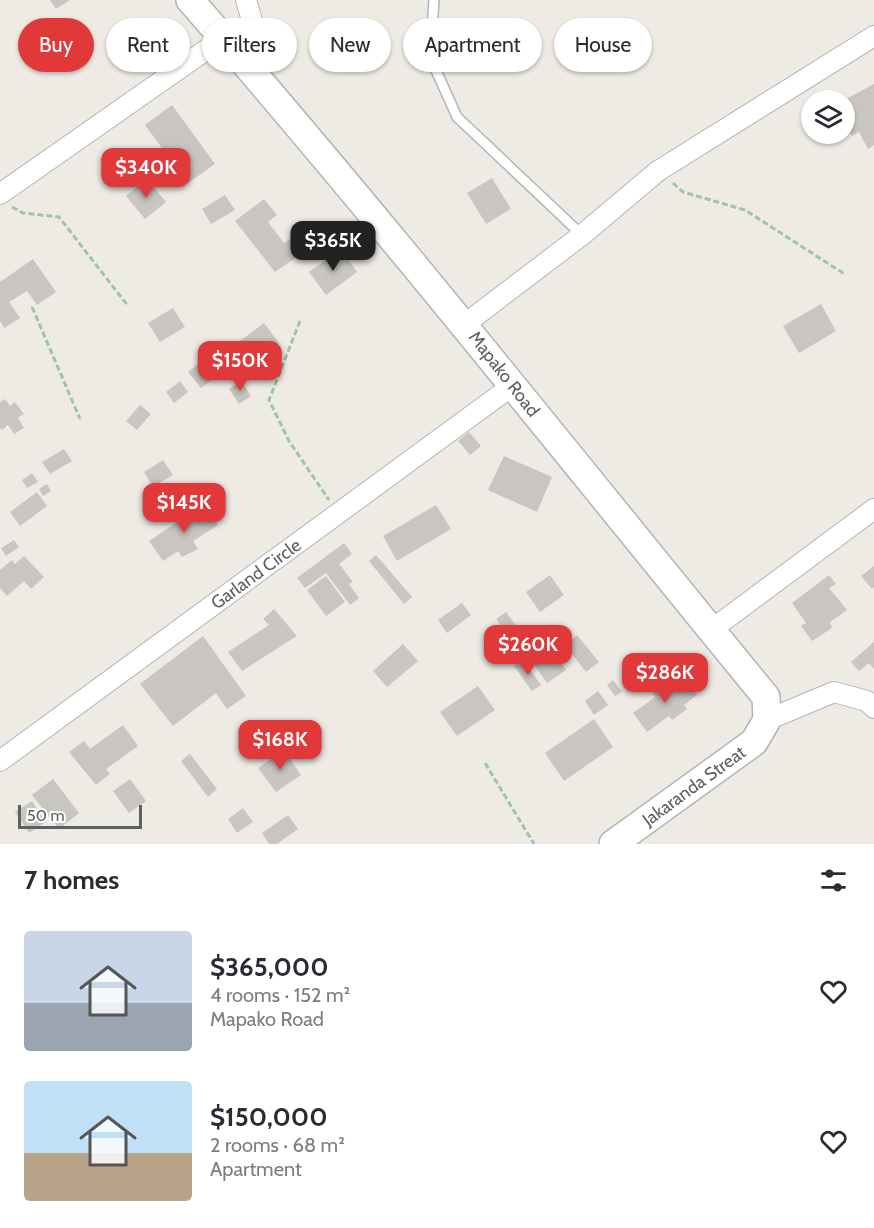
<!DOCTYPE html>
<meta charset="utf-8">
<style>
body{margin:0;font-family:Cabin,sans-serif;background:#f7f7f7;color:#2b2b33;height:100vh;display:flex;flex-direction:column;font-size:22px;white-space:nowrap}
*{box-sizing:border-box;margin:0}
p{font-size:20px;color:#7c7c81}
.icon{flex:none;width:33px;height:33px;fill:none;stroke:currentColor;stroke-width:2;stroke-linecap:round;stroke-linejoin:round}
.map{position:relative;height:844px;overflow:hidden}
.side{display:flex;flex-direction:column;background:#fff;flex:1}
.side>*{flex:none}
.banner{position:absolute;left:18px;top:18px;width:838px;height:54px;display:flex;gap:12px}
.tools{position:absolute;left:801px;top:90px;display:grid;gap:12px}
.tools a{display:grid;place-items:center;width:54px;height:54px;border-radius:50%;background:#fff;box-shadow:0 2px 4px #0004;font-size:30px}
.scale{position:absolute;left:18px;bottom:15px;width:124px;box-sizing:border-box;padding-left:6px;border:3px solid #5c6164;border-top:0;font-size:16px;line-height:21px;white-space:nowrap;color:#5c6164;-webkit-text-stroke:4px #fff;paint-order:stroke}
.price{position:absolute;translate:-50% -51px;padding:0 14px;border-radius:12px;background:#e1383a;color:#fff;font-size:20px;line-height:39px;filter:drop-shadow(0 2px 3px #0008)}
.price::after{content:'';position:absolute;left:50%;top:36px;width:18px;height:14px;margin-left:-9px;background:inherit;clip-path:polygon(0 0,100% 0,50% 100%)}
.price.current{background:#222;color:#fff}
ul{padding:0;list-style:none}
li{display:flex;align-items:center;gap:18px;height:150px;padding:0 24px}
li span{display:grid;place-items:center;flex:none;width:168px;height:120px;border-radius:6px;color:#555}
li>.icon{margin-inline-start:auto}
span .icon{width:72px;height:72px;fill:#fffc;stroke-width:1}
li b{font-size:26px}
h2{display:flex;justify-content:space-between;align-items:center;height:72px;padding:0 24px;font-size:26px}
.chip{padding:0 21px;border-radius:27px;background:#fff;box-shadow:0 2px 4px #0004;font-size:21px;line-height:54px}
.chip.current{background:#e1383a;color:#fff}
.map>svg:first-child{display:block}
.building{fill:#c9c6c1}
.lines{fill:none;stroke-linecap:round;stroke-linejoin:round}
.lane-casing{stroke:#b2b5b9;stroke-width:12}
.street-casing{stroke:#b2b5b9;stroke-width:22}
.secondary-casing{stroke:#b1b5b9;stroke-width:30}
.path{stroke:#9cc6a4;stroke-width:3;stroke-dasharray:6 3;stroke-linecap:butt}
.lane{stroke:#fff;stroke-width:9}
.street{stroke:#fff;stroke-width:20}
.secondary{stroke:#fff;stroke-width:27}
.labels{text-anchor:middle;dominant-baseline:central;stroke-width:4.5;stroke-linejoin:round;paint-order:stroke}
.street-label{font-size:18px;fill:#5c6164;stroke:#fff}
</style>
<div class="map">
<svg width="874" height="844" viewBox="0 0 874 844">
<rect width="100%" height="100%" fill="#eeebe5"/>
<g class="building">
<polygon points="50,0 70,0 56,9"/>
<polygon points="28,35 40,48 31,57 18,43"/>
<polygon points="874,84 874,145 868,149 859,132 852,136 844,123 844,100"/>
<polygon points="172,105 215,164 188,183 145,125"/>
<polygon points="492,178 511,209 486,224 467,193"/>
<polygon points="147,179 166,202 145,219 126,196"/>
<polygon points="225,195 235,210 211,224 202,209"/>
<polygon points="264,199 277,215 268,222 284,243 293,237 304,252 275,272 235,221"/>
<polygon points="341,249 357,272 326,295 309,272"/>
<polygon points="33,259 56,292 37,305 27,291 9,302 20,318 4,328 0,321 0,282"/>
<polygon points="821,304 836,331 799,353 783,326"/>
<polygon points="173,308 185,327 160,342 148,323"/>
<polygon points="264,323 279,343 252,364 237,343"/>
<polygon points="218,348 231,365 201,388 188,372"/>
<polygon points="180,381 188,392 174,403 166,392"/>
<polygon points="241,381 251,396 239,404 229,389"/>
<polygon points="5,399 10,406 15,402 24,414 18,418 24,428 14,434 8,425 2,430 0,428 0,402"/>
<polygon points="140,405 151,414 137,430 126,421"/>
<polygon points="469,432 481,446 470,455 458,441"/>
<polygon points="64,449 72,461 50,474 42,462"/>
<polygon points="504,456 552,477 537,512 488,490"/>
<polygon points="163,460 173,475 153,487 144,472"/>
<polygon points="32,473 38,482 27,488 22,480"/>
<polygon points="47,484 51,491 43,496 39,489"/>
<polygon points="37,492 47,506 20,526 10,512"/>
<polygon points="204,504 218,525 193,541 198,549 182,557 178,551 163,561 149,541"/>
<polygon points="436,505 451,529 397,561 383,536"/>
<polygon points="14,540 19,547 6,556 1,548"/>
<polygon points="344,543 352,554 339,564 353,582 349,584 359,598 350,605 326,573 305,588 297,578"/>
<polygon points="376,555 412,597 404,604 369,561"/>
<polygon points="24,556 44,577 31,589 24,581 7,596 0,588 0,570 12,560 15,564"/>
<polygon points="874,566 874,587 872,589 861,576"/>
<polygon points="550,575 564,595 540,612 526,592"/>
<polygon points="829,575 836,584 829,588 847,610 830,622 832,628 812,641 801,626 806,623 792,603"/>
<polygon points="326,576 345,602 326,616 307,590"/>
<polygon points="462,603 471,615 447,633 438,620"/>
<polygon points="274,609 297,636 242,671 228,652 269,625 263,619"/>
<polygon points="506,612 518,628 508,636 496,619"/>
<polygon points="577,635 599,662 586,672 565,645"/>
<polygon points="203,636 246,696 227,709 216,693 173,726 140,684"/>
<polygon points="546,641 566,670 547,683 527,655"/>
<polygon points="874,642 874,669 869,663 859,671 851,662"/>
<polygon points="403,644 418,661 387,687 373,671"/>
<polygon points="523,660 541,685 532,691 514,666"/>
<polygon points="683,677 697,695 684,705 687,709 672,720 669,716 647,732 633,713 655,697 653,693 667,683 670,687"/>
<polygon points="613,680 622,692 615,696 607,685"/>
<polygon points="478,686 495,710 457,736 440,712"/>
<polygon points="598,691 608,705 594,715 585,701"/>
<polygon points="594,719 613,747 564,781 545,753"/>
<polygon points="123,725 138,746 106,769 110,774 96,785 69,752 84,741 90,749"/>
<polygon points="284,750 301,775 276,792 258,768"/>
<polygon points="190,754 217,789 208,797 181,761"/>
<polygon points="53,779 79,813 59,829 32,795"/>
<polygon points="130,779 146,801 129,813 113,791"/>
<polygon points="32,801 46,822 29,833 15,812"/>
<polygon points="243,808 253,822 237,833 228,819"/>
<polygon points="288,815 298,829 277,844 269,844 262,833"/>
</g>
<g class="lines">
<g class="lane-casing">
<polyline id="lane" points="434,0 430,57 457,117 582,235"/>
</g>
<g class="street-casing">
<g id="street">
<polyline points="234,51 253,24 246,0"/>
<polyline points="0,194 223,38"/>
<polyline points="465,324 582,235 658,171 874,36"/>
<polyline points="711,630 874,509"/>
<polyline points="767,720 834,692 867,701 874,708"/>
<polyline points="0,761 512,386"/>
</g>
</g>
<g class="secondary-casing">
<path id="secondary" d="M190 0C388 227 575 464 766 697L767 720 754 742 613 844"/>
</g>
<g class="path">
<polyline points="673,183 683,192 745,210 846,275"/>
<polyline points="12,207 23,213 59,217 128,306"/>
<polyline points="32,307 80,419"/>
<polyline points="300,321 269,400 289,441 329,500"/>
<polyline points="485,763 534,844"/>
</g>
<use href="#lane" class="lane"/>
<use href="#street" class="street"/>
<use href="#secondary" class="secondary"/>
</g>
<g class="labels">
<g class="street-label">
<text transform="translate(504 374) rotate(52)">Mapako Road</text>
<text transform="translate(256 574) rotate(-36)">Garland Circle</text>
<text transform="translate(694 786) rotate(-36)">Jakaranda Streat</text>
</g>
</g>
</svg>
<div class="tools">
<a><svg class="icon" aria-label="layers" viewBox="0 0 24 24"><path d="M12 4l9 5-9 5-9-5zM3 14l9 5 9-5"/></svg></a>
</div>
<div class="scale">50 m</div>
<b class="price" style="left:146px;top:199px">$340K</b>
<b class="price current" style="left:333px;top:272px">$365K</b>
<b class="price" style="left:240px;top:392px">$150K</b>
<b class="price" style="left:184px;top:534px">$145K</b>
<b class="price" style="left:528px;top:676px">$260K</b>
<b class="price" style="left:665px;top:704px">$286K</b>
<b class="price" style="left:280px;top:771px">$168K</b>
<div class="banner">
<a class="chip current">Buy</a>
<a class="chip">Rent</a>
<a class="chip">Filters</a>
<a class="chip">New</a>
<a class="chip">Apartment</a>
<a class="chip">House</a>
</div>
</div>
<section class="side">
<h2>7 homes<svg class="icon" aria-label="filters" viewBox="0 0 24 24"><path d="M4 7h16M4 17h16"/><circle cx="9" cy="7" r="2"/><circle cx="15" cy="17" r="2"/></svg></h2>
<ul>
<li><span style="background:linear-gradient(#c9d6e8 60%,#9aa5b1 0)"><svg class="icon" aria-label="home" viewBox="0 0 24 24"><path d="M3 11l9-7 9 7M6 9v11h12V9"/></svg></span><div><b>$365,000</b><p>4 rooms · 152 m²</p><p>Mapako Road</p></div><svg class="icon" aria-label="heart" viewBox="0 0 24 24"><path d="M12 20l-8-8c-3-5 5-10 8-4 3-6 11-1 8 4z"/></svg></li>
<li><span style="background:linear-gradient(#bfe0f5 60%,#b9a48a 0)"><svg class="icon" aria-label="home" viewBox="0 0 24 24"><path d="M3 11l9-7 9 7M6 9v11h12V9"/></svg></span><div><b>$150,000</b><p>2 rooms · 68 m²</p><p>Apartment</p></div><svg class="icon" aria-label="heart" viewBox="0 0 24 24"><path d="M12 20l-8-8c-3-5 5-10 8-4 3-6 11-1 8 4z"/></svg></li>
</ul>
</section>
